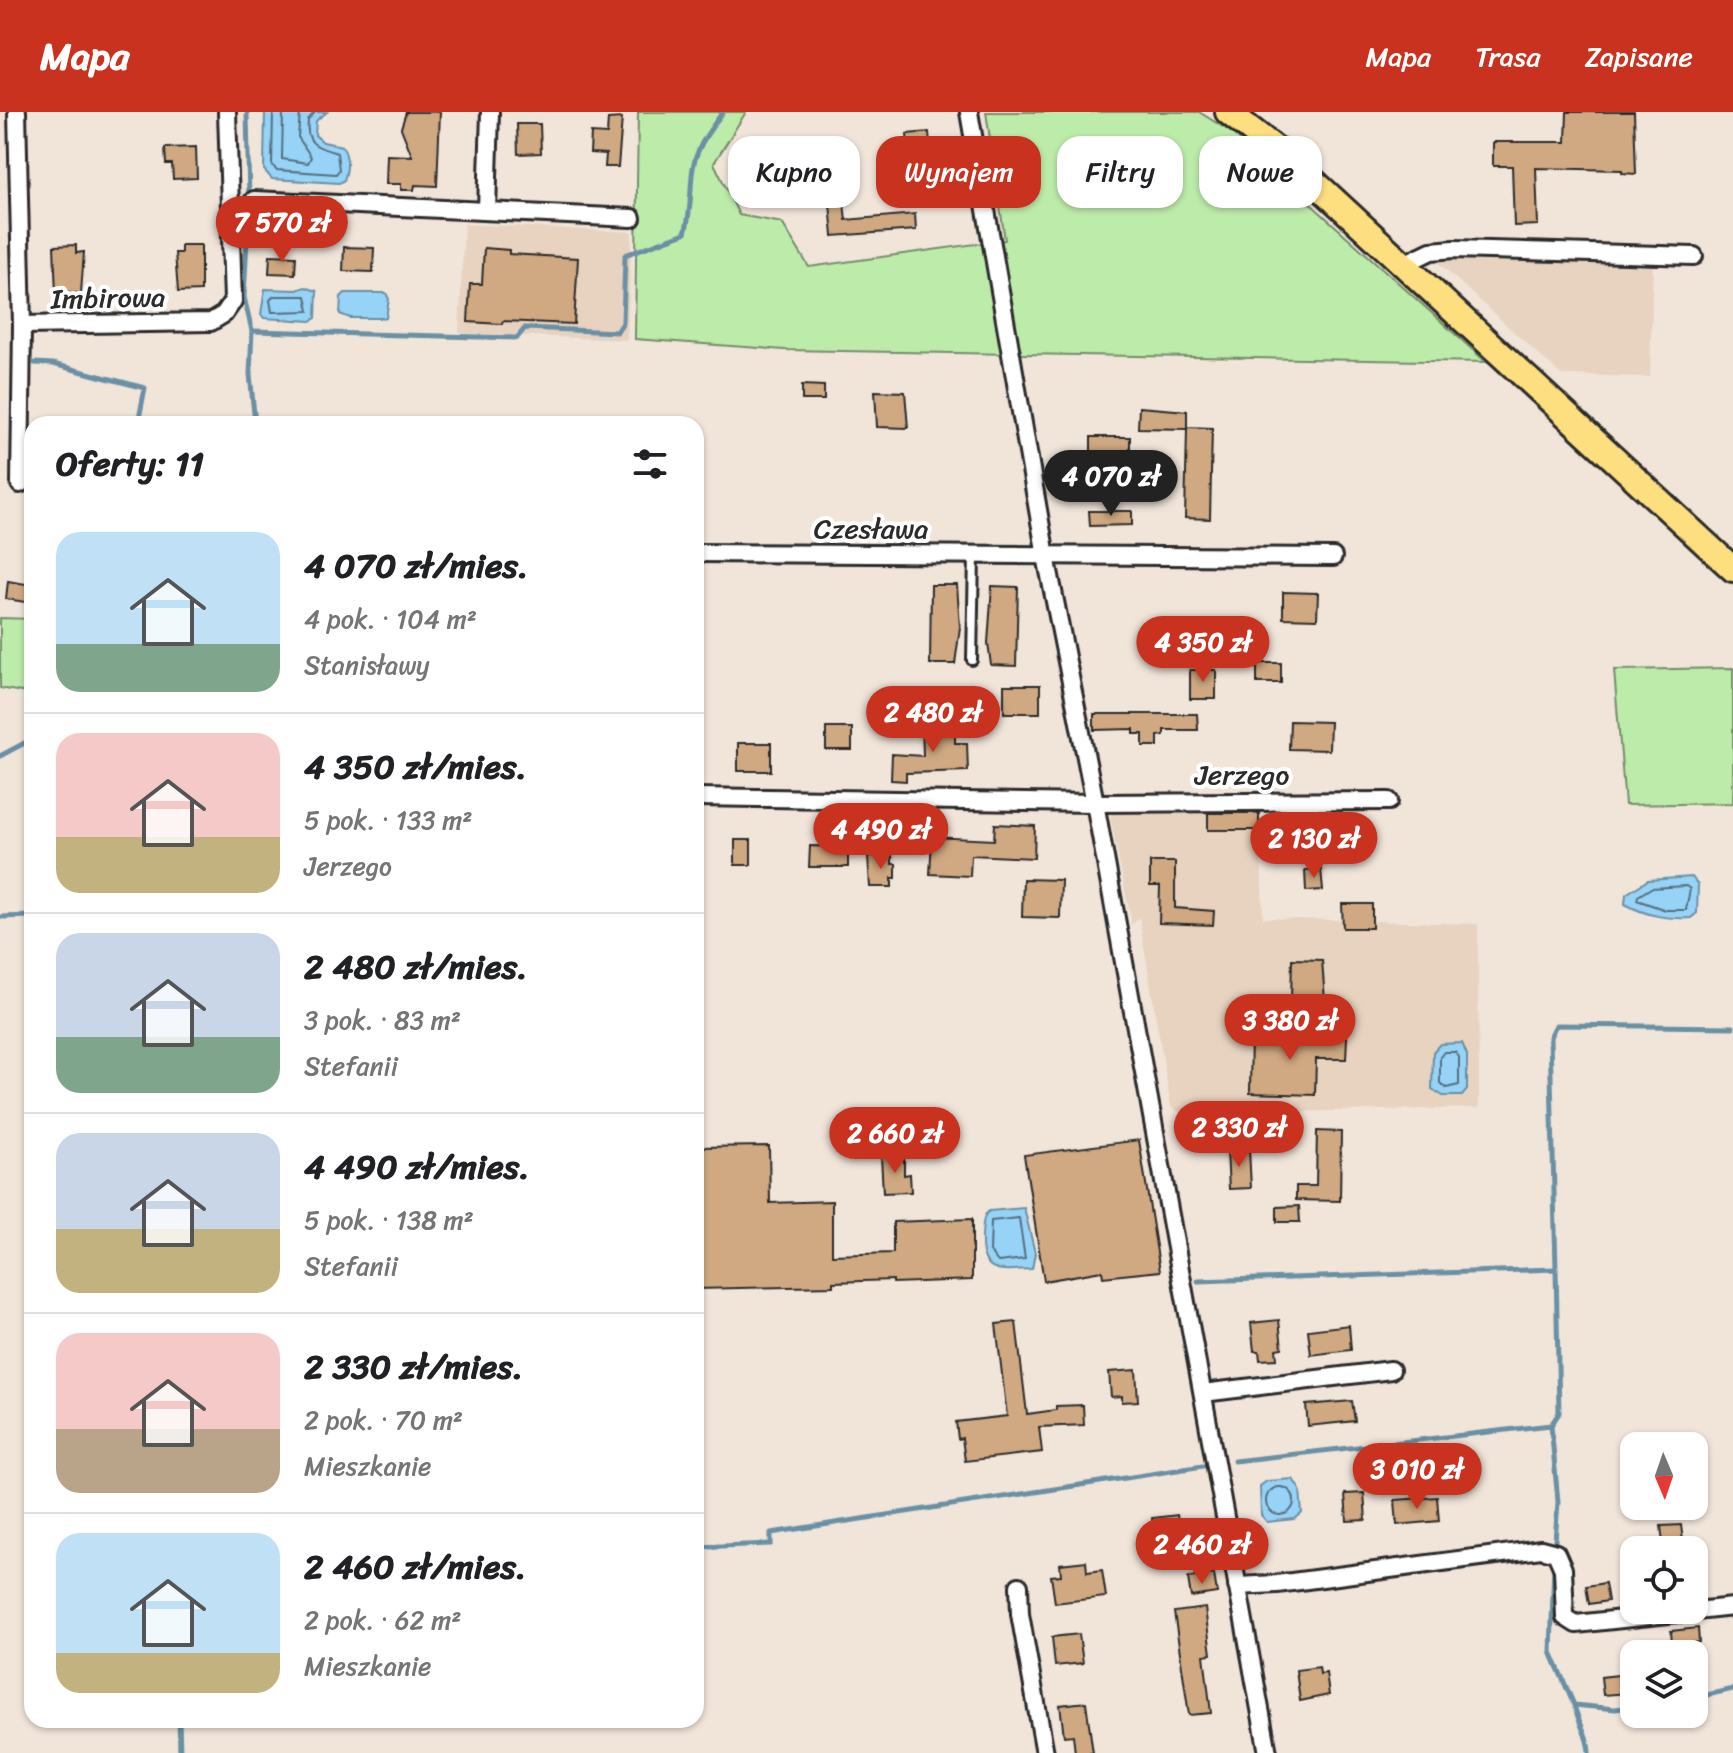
<!DOCTYPE html>
<html lang="pl">
<meta charset="utf-8">
<style>
body{margin:0;font-family:Sriracha,sans-serif;background:#f6f6f6;color:#202124;height:100vh;display:flex;flex-direction:column;font-size:30px;white-space:nowrap}
*{box-sizing:border-box;margin:0}
p{font-size:26px;color:#757577}
.icon{flex:none;width:44px;height:44px;fill:none;stroke:currentColor;stroke-width:2;stroke-linecap:round;stroke-linejoin:round}
.map{position:relative;flex:1;overflow:hidden}
.panel{position:absolute;left:24px;top:304px;width:680px;height:1312px;display:flex;flex-direction:column;background:#fff;border-radius:24px;box-shadow:0 2px 6px #0004}
.panel>*{flex:none}
.top-card{position:absolute;left:728px;top:24px;width:760px;height:72px;display:flex;gap:16px}
.needle{width:52px;rotate:178deg}
.tools{position:absolute;left:1620px;top:1320px;display:grid;gap:16px}
.tools a{display:grid;place-items:center;width:88px;height:88px;border-radius:16px;background:#fff;box-shadow:0 2px 6px #0004;font-size:40px}
.price{position:absolute;translate:-50% -68px;padding:0 18px;border-radius:28px;background:#c8321e;color:#fff;font-size:26px;line-height:52px;filter:drop-shadow(0 2px 4px #0008)}
.price::after{content:'';position:absolute;left:50%;top:48px;width:24px;height:18px;margin-left:-12px;background:inherit;clip-path:polygon(0 0,100% 0,50% 100%)}
.price.active{background:#222;color:#fff}
ul{padding:0;list-style:none}
li{display:flex;align-items:center;gap:24px;height:200px;padding:0 32px}
li+li{border-top:2px solid #e0e0e0}
li span{display:grid;place-items:center;flex:none;width:224px;height:160px;border-radius:24px;color:#555}
li>.icon{margin-inline-start:auto}
span .icon{width:96px;height:96px;fill:#fffc;stroke-width:1}
li b{font-size:34px}
h2{display:flex;justify-content:space-between;align-items:center;height:96px;padding:0 32px;font-size:34px}
.tag{padding:0 28px;border-radius:24px;background:#fff;box-shadow:0 2px 6px #0004;font-size:28px;line-height:72px}
.tag.active{background:#c8321e;color:#fff}
header{display:flex;align-items:center;gap:48px;box-sizing:border-box;height:112px;padding:0 40px;background:#c8321e;color:#fff}
header strong{font-size:38px}
nav{display:flex;gap:44px;margin-inline-start:auto;font-size:28px}
.map>svg:first-child{display:block}
.built{fill:#e7d3c0}
.green{fill:#bdecaa;stroke:#748c6a;stroke-width:2}
.water{fill:#96d3f7;stroke:#6b90a5;stroke-width:2}
.lines{fill:none;stroke-linecap:round;stroke-linejoin:round}
.shore{stroke:#566e7d;stroke-width:2}
.stream{stroke:#6b90a5;stroke-width:5}
.building{fill:#d0a982;stroke:#2b2b2b;stroke-width:2}
.lane-casing{stroke:#2b2b2b;stroke-width:14}
.street-casing{stroke:#2b2b2b;stroke-width:22}
.primary-casing{stroke:#2b2b2b;stroke-width:30}
.lane{stroke:#fff;stroke-width:8}
.street{stroke:#fff;stroke-width:16}
.primary{stroke:#fedf80;stroke-width:24}
.labels{text-anchor:middle;dominant-baseline:central;stroke-width:8;stroke-linejoin:round;paint-order:stroke}
.street-label{font-size:28px;fill:#2b2b2b;stroke:#fff}
</style>
<header>
<strong>Mapa</strong>
<nav><a>Mapa</a><a>Trasa</a><a>Zapisane</a></nav>
</header>
<div class="map">
<svg width="1733" height="1641" viewBox="0 0 1733 1641">
<rect width="100%" height="100%" fill="#f1e5da"/>
<filter id="ink" filterUnits="userSpaceOnUse"><feTurbulence type="fractalNoise" baseFrequency=".0125" numOctaves="2"/><feDisplacementMap in="SourceGraphic" scale="16" xChannelSelector="R" yChannelSelector="G"/><feConvolveMatrix kernelMatrix="1 2 1 2 8 2 1 2 1" color-interpolation-filters="sRGB"/></filter>
<g filter="url(#ink)">
<g class="built">
<polygon points="464,112 632,120 627,228 459,221"/>
<polygon points="1432,145 1653,151 1650,265 1561,263"/>
<polygon points="1116,696 1260,697 1263,806 1478,812 1479,996 1183,1002 1171,995 1139,805 1132,813 1110,705"/>
</g>
<g class="green">
<polygon points="638,0 746,0 714,51 739,103 782,111 809,155 1005,128 986,0 1199,0 1231,20 1486,250 785,238 635,227"/>
<polygon points="0,506 32,507 32,582 0,576"/>
<polygon points="1733,556 1733,691 1625,693 1614,558"/>
</g>
<g class="water">
<path d="M265 0H327L316 9 315 23 323 30 342 34C349 45 348 57 344 68L339 71 272 67 264 58Z"/>
<polygon points="305,175 317,179 316,206 311,209 264,206 261,202 265,177 297,178"/>
<polygon points="345,181 386,181 389,187 386,206 350,206 340,202 341,185"/>
<path d="M1692 765 1698 773 1697 801 1691 806C1666 807 1647 804 1625 792L1626 782 1648 768Z"/>
<polygon points="1462,931 1467,943 1467,978 1462,984 1443,984 1432,977 1433,940 1440,932"/>
<path d="M1024 1096 1035 1141 1032 1157C1004 1158 981 1165 982 1128 982 1119 982 1111 985 1103L989 1099Z"/>
<polygon points="1293,1367 1300,1378 1302,1401 1295,1407 1267,1410 1261,1403 1260,1374 1267,1369"/>
</g>
<g class="lines">
<g class="shore">
<path d="M273 0 272 52 276 58 336 62 339 58 337 41C317 35 305 33 308 8L315 0"/>
<polyline points="283,0 282,47 308,51 311,45 298,25 300,0"/>
<polygon points="274,184 306,184 309,199 272,200 270,188"/>
<polygon points="1686,774 1690,777 1686,798 1666,798 1637,788 1638,784 1651,776"/>
<polygon points="1455,940 1459,945 1459,973 1446,976 1440,971 1440,945 1444,940"/>
<polygon points="1019,1106 1025,1147 998,1150 990,1140 991,1109"/>
<circle cx="1280" cy="1389" r="14"/>
</g>
<g class="stream">
<polyline points="247,0 249,89 244,185 252,219 250,262 255,312"/>
<path d="M252 219 517 226 525 216 617 220 623 211 625 143 685 121C691 101 690 84 692 63 694 38 709 19 723 0"/>
<polyline points="35,251 53,252 145,276 138,312"/>
<polyline points="0,644 32,627"/>
<polyline points="0,805 32,804"/>
<polyline points="1556,1157 1550,925 1556,913 1733,915"/>
<polyline points="1198,1169 1556,1157 1559,1301 1551,1313 1234,1349"/>
<polyline points="1551,1313 1558,1390 1555,1429"/>
<polyline points="696,1435 771,1432 771,1421 1203,1354"/>
<polyline points="1554,1451 1551,1540 1574,1593 1615,1597 1634,1595"/>
<polyline points="1694,1586 1733,1577"/>
<path d="M1574 1593C1578 1610 1589 1624 1589 1641"/>
<polyline points="179,1608 180,1641"/>
</g>
</g>
<g class="building">
<polygon points="406,0 440,0 437,74 415,73 414,78 401,78 401,72 386,72 387,43 412,44 401,16"/>
<polygon points="1567,0 1634,0 1636,62 1622,61 1622,58 1536,56 1538,113 1514,114 1512,54 1493,54 1493,30 1566,30"/>
<polygon points="622,6 618,55 605,55 606,42 590,41 591,21 607,22 608,7"/>
<polygon points="517,12 540,12 541,41 518,42"/>
<polygon points="929,20 932,57 910,59 907,22"/>
<polygon points="196,35 197,66 173,67 172,52 166,52 165,36"/>
<polygon points="844,91 846,108 915,102 916,118 833,124 830,92"/>
<polygon points="76,133 76,141 84,140 81,181 56,182 54,134"/>
<polygon points="181,133 201,133 201,179 178,180 175,141 181,141"/>
<polygon points="344,135 374,136 373,160 343,159"/>
<polygon points="484,136 509,138 509,142 578,146 574,212 503,209 502,212 468,210 470,172 482,172"/>
<polygon points="270,143 296,144 295,162 269,161"/>
<polygon points="802,273 824,274 824,288 802,288"/>
<polygon points="875,279 905,280 908,316 877,315"/>
<polygon points="1139,295 1187,299 1187,315 1212,316 1210,407 1185,406 1187,317 1138,316"/>
<polygon points="1091,325 1130,325 1130,346 1121,346 1120,355 1091,354"/>
<polygon points="1089,399 1132,399 1132,413 1090,414"/>
<polygon points="8,469 32,473 32,491 6,487"/>
<polygon points="931,473 957,473 960,515 955,552 930,552"/>
<polygon points="992,474 1018,475 1016,554 991,553 988,531"/>
<polygon points="1283,480 1318,481 1317,507 1283,506"/>
<rect x="1257" y="551" width="24" height="20"/>
<rect x="1190" y="558" width="26" height="29"/>
<rect x="1004" y="573" width="36" height="28"/>
<polygon points="1094,602 1197,602 1198,618 1164,618 1164,623 1158,624 1158,634 1143,634 1143,622 1134,622 1134,617 1094,618"/>
<polygon points="1290,609 1330,610 1329,638 1289,637"/>
<polygon points="922,611 955,611 955,631 967,631 968,659 906,661 906,669 891,668 892,642 923,644"/>
<rect x="826" y="616" width="26" height="22"/>
<rect x="738" y="631" width="33" height="28"/>
<rect x="1208" y="701" width="51" height="17"/>
<polygon points="995,712 1035,714 1034,746 971,743 970,764 930,762 932,725 994,728"/>
<rect x="735" y="728" width="16" height="25"/>
<polygon points="810,734 848,735 848,755 809,755"/>
<polygon points="868,744 892,744 892,752 896,752 896,766 892,766 892,775 870,775"/>
<polygon points="1150,750 1175,750 1175,796 1214,799 1213,813 1159,811 1160,774 1150,774"/>
<polygon points="1321,757 1323,778 1306,779 1305,758"/>
<polygon points="1023,767 1061,768 1060,806 1022,805"/>
<polygon points="1342,792 1372,792 1372,816 1343,816"/>
<polygon points="1292,847 1322,848 1325,889 1291,889"/>
<polygon points="1251,923 1347,925 1346,947 1316,947 1315,983 1250,981"/>
<rect x="1275" y="1008" width="22" height="14"/>
<polygon points="1317,1019 1341,1020 1340,1089 1296,1088 1296,1074 1316,1074"/>
<polygon points="1139,1028 1160,1159 1103,1165 1102,1159 1044,1169 1024,1043"/>
<polygon points="769,1034 770,1091 832,1089 832,1143 893,1141 893,1110 972,1107 972,1168 893,1171 893,1168 833,1170 833,1174 696,1177 696,1035"/>
<polygon points="1249,1037 1251,1076 1229,1077 1227,1038"/>
<polygon points="904,1043 904,1063 910,1062 911,1080 883,1081 881,1044"/>
<polygon points="1299,1094 1300,1110 1277,1110 1277,1095"/>
<polygon points="1279,1208 1282,1236 1276,1237 1277,1247 1260,1248 1259,1239 1254,1239 1251,1211"/>
<polygon points="1016,1210 1027,1302 1056,1298 1056,1294 1083,1293 1084,1313 1039,1315 1042,1340 965,1349 962,1326 958,1327 956,1310 1007,1304 996,1212"/>
<polygon points="1349,1213 1351,1238 1311,1243 1308,1218"/>
<polygon points="1136,1258 1138,1289 1122,1290 1122,1284 1111,1285 1109,1260"/>
<polygon points="1352,1289 1355,1309 1308,1314 1306,1293"/>
<polygon points="1364,1381 1366,1408 1347,1409 1345,1382"/>
<polygon points="1437,1385 1439,1409 1397,1413 1395,1388"/>
<polygon points="1177,1403 1184,1454 1158,1457 1152,1406"/>
<polygon points="1681,1413 1683,1429 1663,1431 1661,1414"/>
<polygon points="1086,1449 1087,1460 1102,1458 1106,1485 1055,1491 1051,1464 1061,1463 1060,1452"/>
<polygon points="1214,1462 1217,1481 1191,1485 1188,1466"/>
<polygon points="1605,1471 1608,1489 1589,1492 1586,1474"/>
<polygon points="1205,1496 1211,1542 1204,1543 1211,1601 1189,1603 1174,1500"/>
<polygon points="1698,1516 1699,1530 1672,1533 1671,1519"/>
<polygon points="1079,1522 1083,1551 1055,1554 1052,1525"/>
<polygon points="1319,1555 1320,1562 1326,1561 1329,1583 1300,1589 1296,1558"/>
<polygon points="1627,1562 1629,1581 1603,1583 1601,1565"/>
<polygon points="1086,1590 1093,1641 1075,1641 1073,1623 1064,1624 1060,1593"/>
</g>
<g class="lines">
<g class="lane-casing">
<polyline id="lane" points="972,548 974,443"/>
</g>
<g class="street-casing">
<g id="street">
<polyline points="17,0 22,213 20,372"/>
<polyline points="969,0 1046,444 1095,691 1268,1641"/>
<polyline points="254,88 632,106"/>
<polyline points="487,98 490,0"/>
<polyline points="1404,152 1431,139 1454,137 1694,144"/>
<polyline points="22,213 211,210 224,202 233,189 227,0"/>
<polyline points="696,441 1333,445"/>
<polyline points="696,685 1095,691 1389,689"/>
<polyline points="1203,1281 1391,1258"/>
<polyline points="1019,1474 1020,1502 1045,1641"/>
<polyline points="1237,1474 1277,1472 1541,1437 1556,1441 1563,1457 1565,1505 1576,1512 1733,1495"/>
</g>
</g>
<g class="primary-casing">
<polyline id="primary" points="1228,0 1296,53 1733,457"/>
</g>
<use href="#lane" class="lane"/>
<use href="#street" class="street"/>
<use href="#primary" class="primary"/>
</g>
</g>
<g class="labels">
<g class="street-label">
<text transform="translate(108 186) rotate(-1)">Imbirowa</text>
<text x="871" y="416">Czesława</text>
<text x="1242" y="662">Jerzego</text>
</g>
</g>
</svg>
<div class="tools">
<a><svg class="needle" viewBox="-14 -14 28 28"><path d="M0-13l5 13h-10z" fill="#e53935"/><path d="M0 13l5-13h-10z" fill="#757577"/></svg></a>
<a><svg class="icon" aria-label="locate" viewBox="0 0 24 24"><circle cx="12" cy="12" r="6"/><path d="M12 2v4M12 18v4M2 12h4M18 12h4"/></svg></a>
<a><svg class="icon" aria-label="layers" viewBox="0 0 24 24"><path d="M12 4l9 5-9 5-9-5zM3 14l9 5 9-5"/></svg></a>
</div>
<b class="price" style="left:282px;top:152px">7 570 zł</b>
<b class="price active" style="left:1111px;top:406px">4 070 zł</b>
<b class="price" style="left:1203px;top:572px">4 350 zł</b>
<b class="price" style="left:933px;top:642px">2 480 zł</b>
<b class="price" style="left:881px;top:759px">4 490 zł</b>
<b class="price" style="left:1314px;top:768px">2 130 zł</b>
<b class="price" style="left:1290px;top:950px">3 380 zł</b>
<b class="price" style="left:1239px;top:1057px">2 330 zł</b>
<b class="price" style="left:895px;top:1063px">2 660 zł</b>
<b class="price" style="left:1417px;top:1399px">3 010 zł</b>
<b class="price" style="left:1202px;top:1474px">2 460 zł</b>
<div class="top-card">
<a class="tag">Kupno</a>
<a class="tag active">Wynajem</a>
<a class="tag">Filtry</a>
<a class="tag">Nowe</a>
</div>
<section class="panel">
<h2>Oferty: 11<svg class="icon" aria-label="filters" viewBox="0 0 24 24"><path d="M4 7h16M4 17h16"/><circle cx="9" cy="7" r="2"/><circle cx="15" cy="17" r="2"/></svg></h2>
<ul>
<li><span style="background:linear-gradient(#bfe0f5 70%,#7fa58c 0)"><svg class="icon" aria-label="home" viewBox="0 0 24 24"><path d="M3 11l9-7 9 7M6 9v11h12V9"/></svg></span><div><b>4 070 zł/mies.</b><p>4 pok. · 104 m²</p><p>Stanisławy</p></div></li>
<li><span style="background:linear-gradient(#f6c9c9 65%,#c2b280 0)"><svg class="icon" aria-label="home" viewBox="0 0 24 24"><path d="M3 11l9-7 9 7M6 9v11h12V9"/></svg></span><div><b>4 350 zł/mies.</b><p>5 pok. · 133 m²</p><p>Jerzego</p></div></li>
<li><span style="background:linear-gradient(#c9d6e8 65%,#7fa58c 0)"><svg class="icon" aria-label="home" viewBox="0 0 24 24"><path d="M3 11l9-7 9 7M6 9v11h12V9"/></svg></span><div><b>2 480 zł/mies.</b><p>3 pok. · 83 m²</p><p>Stefanii</p></div></li>
<li><span style="background:linear-gradient(#c9d6e8 60%,#c2b280 0)"><svg class="icon" aria-label="home" viewBox="0 0 24 24"><path d="M3 11l9-7 9 7M6 9v11h12V9"/></svg></span><div><b>4 490 zł/mies.</b><p>5 pok. · 138 m²</p><p>Stefanii</p></div></li>
<li><span style="background:linear-gradient(#f6c9c9 60%,#b9a48a 0)"><svg class="icon" aria-label="home" viewBox="0 0 24 24"><path d="M3 11l9-7 9 7M6 9v11h12V9"/></svg></span><div><b>2 330 zł/mies.</b><p>2 pok. · 70 m²</p><p>Mieszkanie</p></div></li>
<li><span style="background:linear-gradient(#bfe0f5 75%,#c2b280 0)"><svg class="icon" aria-label="home" viewBox="0 0 24 24"><path d="M3 11l9-7 9 7M6 9v11h12V9"/></svg></span><div><b>2 460 zł/mies.</b><p>2 pok. · 62 m²</p><p>Mieszkanie</p></div></li>
</ul>
</section>
</div>
